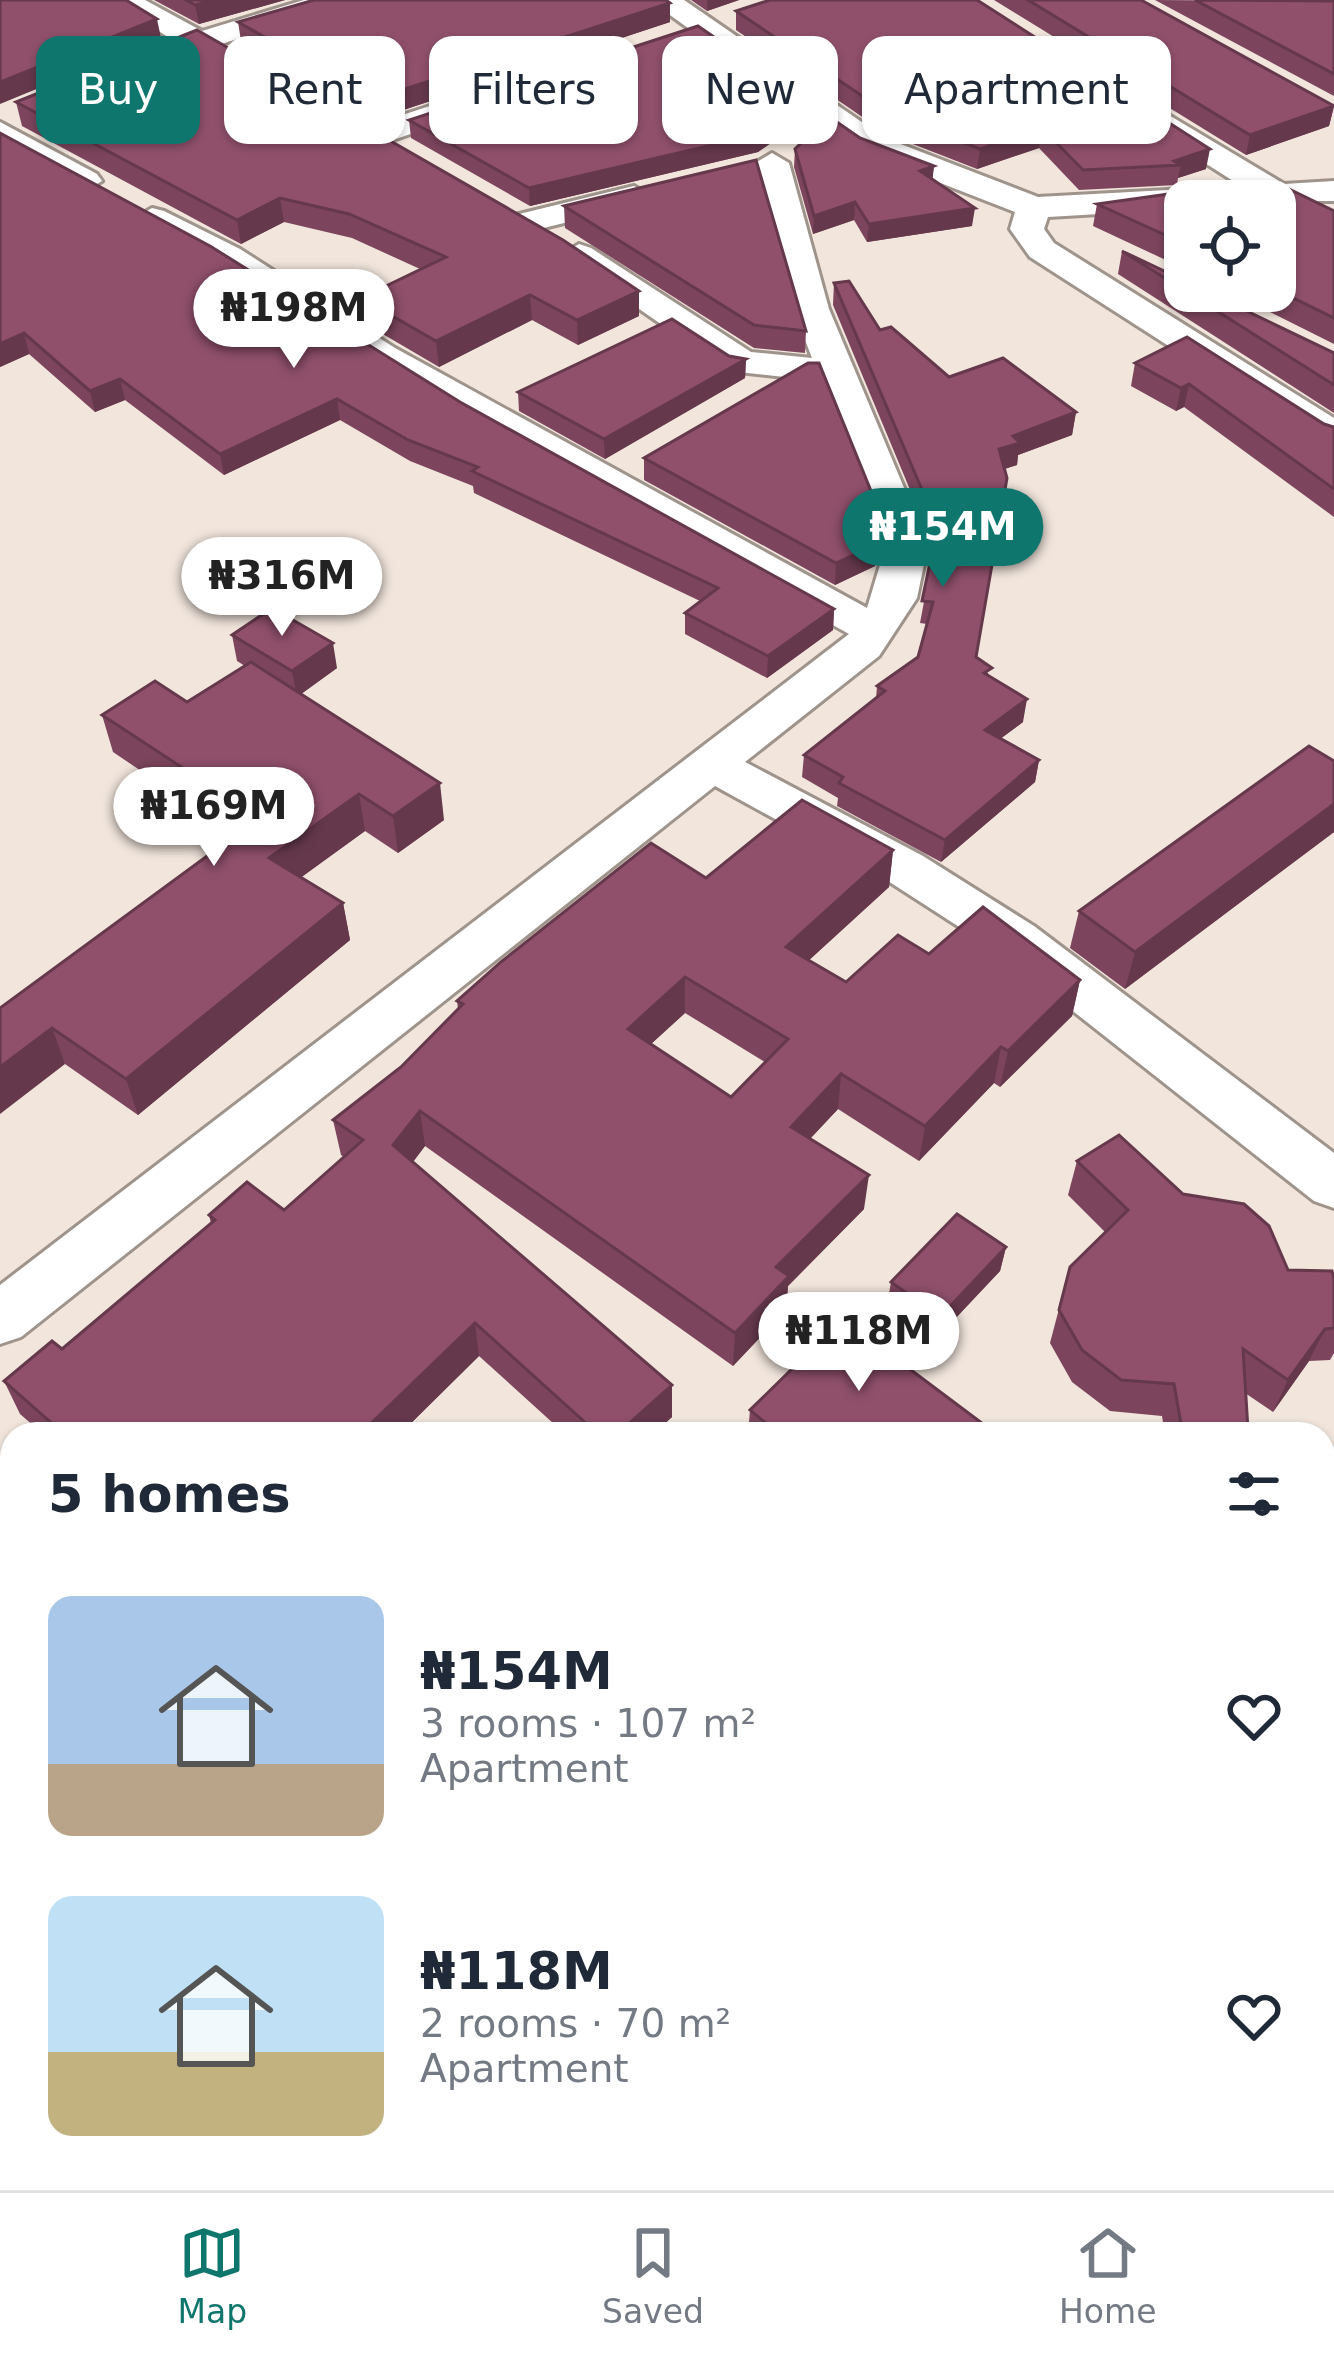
<!DOCTYPE html>
<meta charset="utf-8">
<style>
body{margin:0;font-family:"DejaVu Sans",sans-serif;background:#f2f2f3;color:#1f2937;height:100vh;display:flex;flex-direction:column;font-size:45px;white-space:nowrap}
*{box-sizing:border-box;margin:0}
p{font-size:39px;color:#747a83}
.icon{flex:none;width:66px;height:66px;fill:none;stroke:currentColor;stroke-width:2;stroke-linecap:round;stroke-linejoin:round}
.map{position:relative;flex:1;overflow:hidden}
.sheet{position:absolute;left:0px;top:1422px;width:1335px;height:768px;display:flex;flex-direction:column;background:#fff;border-radius:36px 36px 0 0;box-shadow:0 3px 9px #0004}
.sheet>*{flex:none}
.guide{position:absolute;left:36px;top:36px;width:1263px;height:108px;display:flex;gap:24px}
.tools{position:absolute;left:1164px;top:180px;display:grid;gap:24px}
.tools a{display:grid;place-items:center;width:132px;height:132px;border-radius:24px;background:#fff;box-shadow:0 3px 9px #0004;font-size:60px}
.price{position:absolute;translate:-50% -102px;padding:0 27px;border-radius:42px;background:#fff;color:#222;font-size:39px;line-height:78px;filter:drop-shadow(0 3px 6px #0008)}
.price::after{content:'';position:absolute;left:50%;top:72px;width:36px;height:27px;margin-left:-18px;background:inherit;clip-path:polygon(0 0,100% 0,50% 100%)}
.price.selected{background:#0f766e;color:#fff}
ul{padding:0;list-style:none}
li{display:flex;align-items:center;gap:36px;height:300px;padding:0 48px}
li span{display:grid;place-items:center;flex:none;width:336px;height:240px;border-radius:24px;color:#555}
li>.icon{margin-inline-start:auto}
span .icon{width:144px;height:144px;fill:#fffc;stroke-width:1}
li b{font-size:51px}
h2{display:flex;justify-content:space-between;align-items:center;height:144px;padding:0 48px;font-size:51px}
.tag{padding:0 42px;border-radius:24px;background:#fff;box-shadow:0 3px 9px #0004;font-size:42px;line-height:108px}
.tag.selected{background:#0f766e;color:#fff}
.tab-bar{display:flex;justify-content:space-around;align-items:center;height:168px;border-top:3px solid #e0e1e3;background:#fff;font-size:33px;color:#747a83}
.tab-bar a{display:grid;justify-items:center;gap:6px}
.tab-bar .selected{color:#0f766e}
.map>svg:first-child{display:block}
.lines{fill:none;stroke-linecap:round;stroke-linejoin:round}
.minor-casing{stroke:#9f948b;stroke-width:6}
.minor{fill:#fff;fill-rule:evenodd}
.wall{fill:#7c455d;fill-rule:evenodd}
.shaded-wall{fill:#65384c}
.building{fill:#90506c;stroke:#65384c;stroke-width:3;fill-rule:evenodd}
</style>
<div class="map">
<svg width="1334" height="2190" viewBox="0 0 1334 2190">
<rect width="100%" height="100%" fill="#f1e5dc"/>
<g class="lines">
<g class="minor-casing">
<g id="minor">
<polygon points="108,0 145,0 202,31 304,0 350,0 345,6 140,69 129,67 125,60 129,53 173,40"/>
<polygon points="649,0 684,0 885,138 1038,197 1241,186 1136,119 1131,112 1136,105 1147,102 1284,184 1334,181 1334,201 1185,201 1185,209 1048,217 1044,229 1054,243 1334,418 1334,447 1320,443 1030,257 1010,229 1015,212 861,152"/>
<polygon points="603,49 618,58 614,65 384,143 372,146 356,136 360,129"/>
<polygon points="0,122 97,174 102,181 85,191 73,188 0,146"/>
<polygon points="772,153 789,163 829,309 928,545 917,598 879,656 745,762 923,856 1034,926 1334,1153 1334,1208 1314,1201 998,952 888,881 715,786 21,1337 0,1344 0,1285 849,634 369,364 135,218 152,208 164,211 240,249 395,348 867,608 886,545 821,381 729,371 561,255 579,244 591,248 751,352 812,358 793,309 755,163"/>
<polygon points="634,186 651,196 646,203 523,233 506,223 511,216"/>
</g>
</g>
<use href="#minor" class="minor"/>
</g>
<g class="wall">
<polygon points="154,0 285,0 199,24"/>
<polygon points="691,0 739,0 707,11"/>
<polygon points="994,0 1141,0 1334,106 1329,126 1246,155"/>
<polygon points="1155,0 1334,1 1334,96"/>
<polygon points="670,3 670,22 376,119 241,41 238,22"/>
<polygon points="736,11 1206,169 1178,178 1177,185 1079,190 1039,148 977,169 887,134 736,30"/>
<polygon points="698,26 860,138 934,166 932,179 972,226 867,242 854,220 813,234 794,167 795,149 810,135 809,133 785,133 758,152 530,206 411,138 409,120"/>
<polygon points="16,102 639,291 639,316 578,345 532,320 439,367 364,323 361,298 420,269 352,238 284,222 241,244 22,126"/>
<polygon points="0,133 460,402 834,609 833,630 767,678 685,634 685,613 700,601 474,493 473,486 410,461 340,420 224,475 125,400 95,412 29,354 0,367"/>
<polygon points="1185,201 1185,269 1093,226 1097,204"/>
<polygon points="1275,201 1334,211 1334,344 1228,291 1275,291"/>
<polygon points="564,206 806,331 805,353 754,348 565,228"/>
<polygon points="1122,251 1334,353 1334,413 1118,274"/>
<polygon points="834,283 880,330 949,377 1076,412 1072,435 1018,455 1017,465 1005,469 977,658 1023,722 1000,739 1039,760 1035,782 941,862 837,806 838,798 802,777 804,755 876,699 877,686 918,657 927,624 920,623 936,538 931,540 833,305"/>
<polygon points="729,356 746,359 745,378 605,459 519,411 518,392"/>
<polygon points="1135,363 1334,427 1334,517 1184,407 1176,411 1131,386"/>
<polygon points="644,458 881,545 875,566 835,585 644,480"/>
<polygon points="232,635 337,668 301,694 444,820 398,853 365,831 301,877 343,903 350,940 138,1115 65,1064 0,1008 236,835 113,752 102,715 187,702 245,666 237,661"/>
<polygon points="1334,761 1334,832 1125,989 1070,948 1079,911"/>
<path d="M893 850 889 887 808 961 846 982 929 954 1080 980 1072 1016 1000 1087 994 1083 919 1161 838 1109 810 1139 864 1209 788 1286 786 1310 733 1366 425 1146 413 1162 672 1417 653 1434H565L479 1356 400 1434H43L20 1414 4 1381 62 1349 211 1223 209 1215 284 1210 344 1157 341 1155 333 1120 401 1067 458 1009 457 1001 706 878ZM685 1013 765 1062 731 1097 651 1044Z"/>
<polygon points="1077,1161 1183,1194 1288,1270 1334,1279 1334,1353 1330,1360 1309,1361 1273,1412 1245,1393 1248,1430 1246,1434 1165,1434 1162,1416 1110,1411 1072,1382 1050,1343 1070,1267 1105,1232 1068,1195"/>
<polygon points="1006,1247 1000,1271 935,1340 887,1305 891,1282"/>
<polygon points="750,1410 990,1434 748,1434"/>
<polygon points="1334,1697 1334,1799 1323,1789 1323,1698"/>
<polygon points="1334,2091 1334,2122 1323,2113 1323,2108"/>
</g>
<g class="shaded-wall">
<polygon points="214,0 285,0 199,24 195,5"/>
<polygon points="707,0 739,0 707,11"/>
<polygon points="670,3 670,22 376,119 374,99"/>
<polygon points="157,19 161,38 0,104 0,82"/>
<polygon points="1334,106 1329,126 1246,155 1250,135"/>
<polygon points="786,115 785,133 758,152 530,206 529,188"/>
<polygon points="1042,128 1039,148 977,169 980,149"/>
<polygon points="1210,149 1206,169 1178,178 1181,165 1174,161"/>
<polygon points="934,166 932,184 920,171"/>
<polygon points="280,198 284,222 241,244 237,220"/>
<polygon points="855,202 854,220 813,234 814,216"/>
<polygon points="975,208 972,226 867,242 869,224"/>
<polygon points="639,291 639,316 578,345 577,320"/>
<polygon points="530,295 532,320 439,367 436,341"/>
<polygon points="24,333 29,354 0,367 0,344"/>
<polygon points="746,359 745,378 605,459 604,439"/>
<polygon points="120,379 125,400 95,412 90,391"/>
<polygon points="1189,384 1184,407 1176,411 1181,388"/>
<polygon points="337,399 340,420 224,475 220,454"/>
<polygon points="1076,412 1072,435 1018,455 1017,465 996,471 999,449 1013,436"/>
<polygon points="940,515 938,537 931,540 934,518"/>
<polygon points="884,523 881,545 875,566 835,585 836,563"/>
<polygon points="834,609 833,630 767,678 768,656"/>
<polygon points="333,643 337,668 297,697 292,671"/>
<polygon points="1027,699 1023,722 981,753 985,730"/>
<polygon points="1039,760 1035,782 941,862 945,840"/>
<polygon points="440,783 444,820 398,853 393,816"/>
<polygon points="359,794 365,831 277,895 269,858"/>
<polygon points="1334,804 1334,832 1125,989 1135,952"/>
<polygon points="893,850 889,887 783,984 786,947"/>
<polygon points="343,903 350,940 138,1115 126,1079"/>
<polygon points="685,977 685,1013 629,1064 628,1029"/>
<polygon points="1080,980 1072,1016 1000,1087 1008,1051"/>
<polygon points="52,1028 65,1064 0,1114 0,1067"/>
<polygon points="1001,1047 994,1083 919,1161 925,1126"/>
<polygon points="841,1074 838,1109 788,1162 791,1127"/>
<polygon points="420,1111 425,1146 399,1180 393,1145"/>
<polygon points="869,1175 864,1209 788,1286 786,1310 733,1366 735,1333 776,1267"/>
<polygon points="1006,1247 1000,1271 935,1340 940,1317"/>
<polygon points="475,1323 479,1356 400,1434 360,1434"/>
<polygon points="1325,1329 1309,1361 1273,1412 1288,1380"/>
<polygon points="672,1385 672,1417 653,1434 617,1434"/>
</g>
<g class="building">
<polygon points="0,0 126,0 157,19 0,82"/>
<polygon points="186,0 214,0 195,5"/>
<polygon points="314,0 666,0 670,3 374,99 238,22"/>
<polygon points="770,0 977,0 1210,149 1174,161 1181,165 1083,170 1042,128 980,149 889,114 736,11"/>
<polygon points="1028,0 1141,0 1334,106 1250,135"/>
<polygon points="1195,0 1334,1 1334,74"/>
<polygon points="698,26 860,138 934,166 920,171 975,208 869,224 855,202 814,216 795,149 818,127 810,115 786,115 759,134 529,188 409,120"/>
<polygon points="197,30 563,240 639,291 577,320 530,295 436,341 361,298 446,257 349,214 280,198 237,220 16,102"/>
<polygon points="0,133 210,246 460,402 834,609 768,656 685,613 718,588 472,471 478,467 408,440 337,399 220,454 120,379 90,391 24,333 0,344"/>
<polygon points="756,160 806,331 754,325 564,206"/>
<polygon points="1194,183 1213,183 1241,201 1185,201 1185,244 1097,204 1190,191"/>
<polygon points="1287,188 1334,211 1334,318 1275,289 1275,201 1253,201"/>
<polygon points="1122,251 1185,281 1185,291 1205,291 1334,353 1334,385"/>
<polygon points="849,281 880,330 891,327 949,377 1003,358 1076,412 1013,436 1020,443 999,449 1007,478 976,657 992,668 984,673 1027,699 985,730 1039,760 945,840 839,783 843,777 804,755 885,691 877,686 918,657 933,602 922,601 940,515 934,518 834,283"/>
<polygon points="672,319 729,356 746,359 604,439 518,392"/>
<polygon points="1187,337 1324,424 1334,427 1334,489 1189,384 1181,388 1135,363"/>
<polygon points="808,363 819,363 884,523 877,544 836,563 644,458"/>
<polygon points="272,608 333,643 292,671 232,635"/>
<polygon points="251,662 440,783 393,816 359,794 269,858 343,903 126,1079 52,1028 0,1067 0,1008 259,818 102,715 155,681 187,702"/>
<polygon points="1309,746 1334,761 1334,804 1135,952 1079,911"/>
<path d="M802 800 893 850 786 947 846 982 898 935 929 954 983 907 1080 980 1008 1051 1001 1047 925 1126 841 1074 791 1127 869 1175 776 1267 789 1276 735 1333 420 1111 393 1145 672 1385 617 1434H598L475 1323 360 1434H64L4 1381 52 1341 62 1349 215 1220 209 1215 247 1182 284 1210 363 1140 333 1120 401 1067 463 1004 457 1001 501 962 651 843 706 878ZM685 977 788 1039 731 1097 628 1029Z"/>
<polygon points="1119,1135 1183,1194 1244,1204 1269,1226 1288,1270 1332,1271 1334,1279 1334,1328 1325,1329 1288,1380 1243,1349 1248,1430 1182,1430 1174,1384 1121,1380 1082,1350 1059,1310 1070,1267 1128,1210 1077,1161"/>
<polygon points="957,1214 1006,1247 940,1317 891,1282"/>
<polygon points="843,1319 991,1430 987,1434 779,1434 750,1410"/>
<polygon points="1328,1692 1334,1697 1334,1769 1323,1759 1323,1698"/>
</g>
</svg>
<div class="tools">
<a><svg class="icon" aria-label="locate" viewBox="0 0 24 24"><circle cx="12" cy="12" r="6"/><path d="M12 2v4M12 18v4M2 12h4M18 12h4"/></svg></a>
</div>
<b class="price" style="left:294px;top:371px">₦198M</b>
<b class="price selected" style="left:943px;top:590px">₦154M</b>
<b class="price" style="left:282px;top:639px">₦316M</b>
<b class="price" style="left:214px;top:869px">₦169M</b>
<b class="price" style="left:859px;top:1394px">₦118M</b>
<div class="guide">
<a class="tag selected">Buy</a>
<a class="tag">Rent</a>
<a class="tag">Filters</a>
<a class="tag">New</a>
<a class="tag">Apartment</a>
</div>
<section class="sheet">
<h2>5 homes<svg class="icon" aria-label="filters" viewBox="0 0 24 24"><path d="M4 7h16M4 17h16"/><circle cx="9" cy="7" r="2"/><circle cx="15" cy="17" r="2"/></svg></h2>
<ul>
<li><span style="background:linear-gradient(#a9c7e8 70%,#b9a48a 0)"><svg class="icon" aria-label="home" viewBox="0 0 24 24"><path d="M3 11l9-7 9 7M6 9v11h12V9"/></svg></span><div><b>₦154M</b><p>3 rooms · 107 m²</p><p>Apartment</p></div><svg class="icon" aria-label="heart" viewBox="0 0 24 24"><path d="M12 20l-8-8c-3-5 5-10 8-4 3-6 11-1 8 4z"/></svg></li>
<li><span style="background:linear-gradient(#bfe0f5 65%,#c2b280 0)"><svg class="icon" aria-label="home" viewBox="0 0 24 24"><path d="M3 11l9-7 9 7M6 9v11h12V9"/></svg></span><div><b>₦118M</b><p>2 rooms · 70 m²</p><p>Apartment</p></div><svg class="icon" aria-label="heart" viewBox="0 0 24 24"><path d="M12 20l-8-8c-3-5 5-10 8-4 3-6 11-1 8 4z"/></svg></li>
</ul>
</section>
</div>
<nav class="tab-bar">
<a class="selected"><svg class="icon" aria-label="map" viewBox="0 0 24 24"><path d="M3 6l6-2 6 2 6-2v14l-6 2-6-2-6 2zM9 4v14M15 6v14"/></svg>Map</a>
<a><svg class="icon" aria-label="saved" viewBox="0 0 24 24"><path d="M7 4h10v16l-5-4-5 4z"/></svg>Saved</a>
<a><svg class="icon" aria-label="home" viewBox="0 0 24 24"><path d="M3 11l9-7 9 7M6 9v11h12V9"/></svg>Home</a>
</nav>
